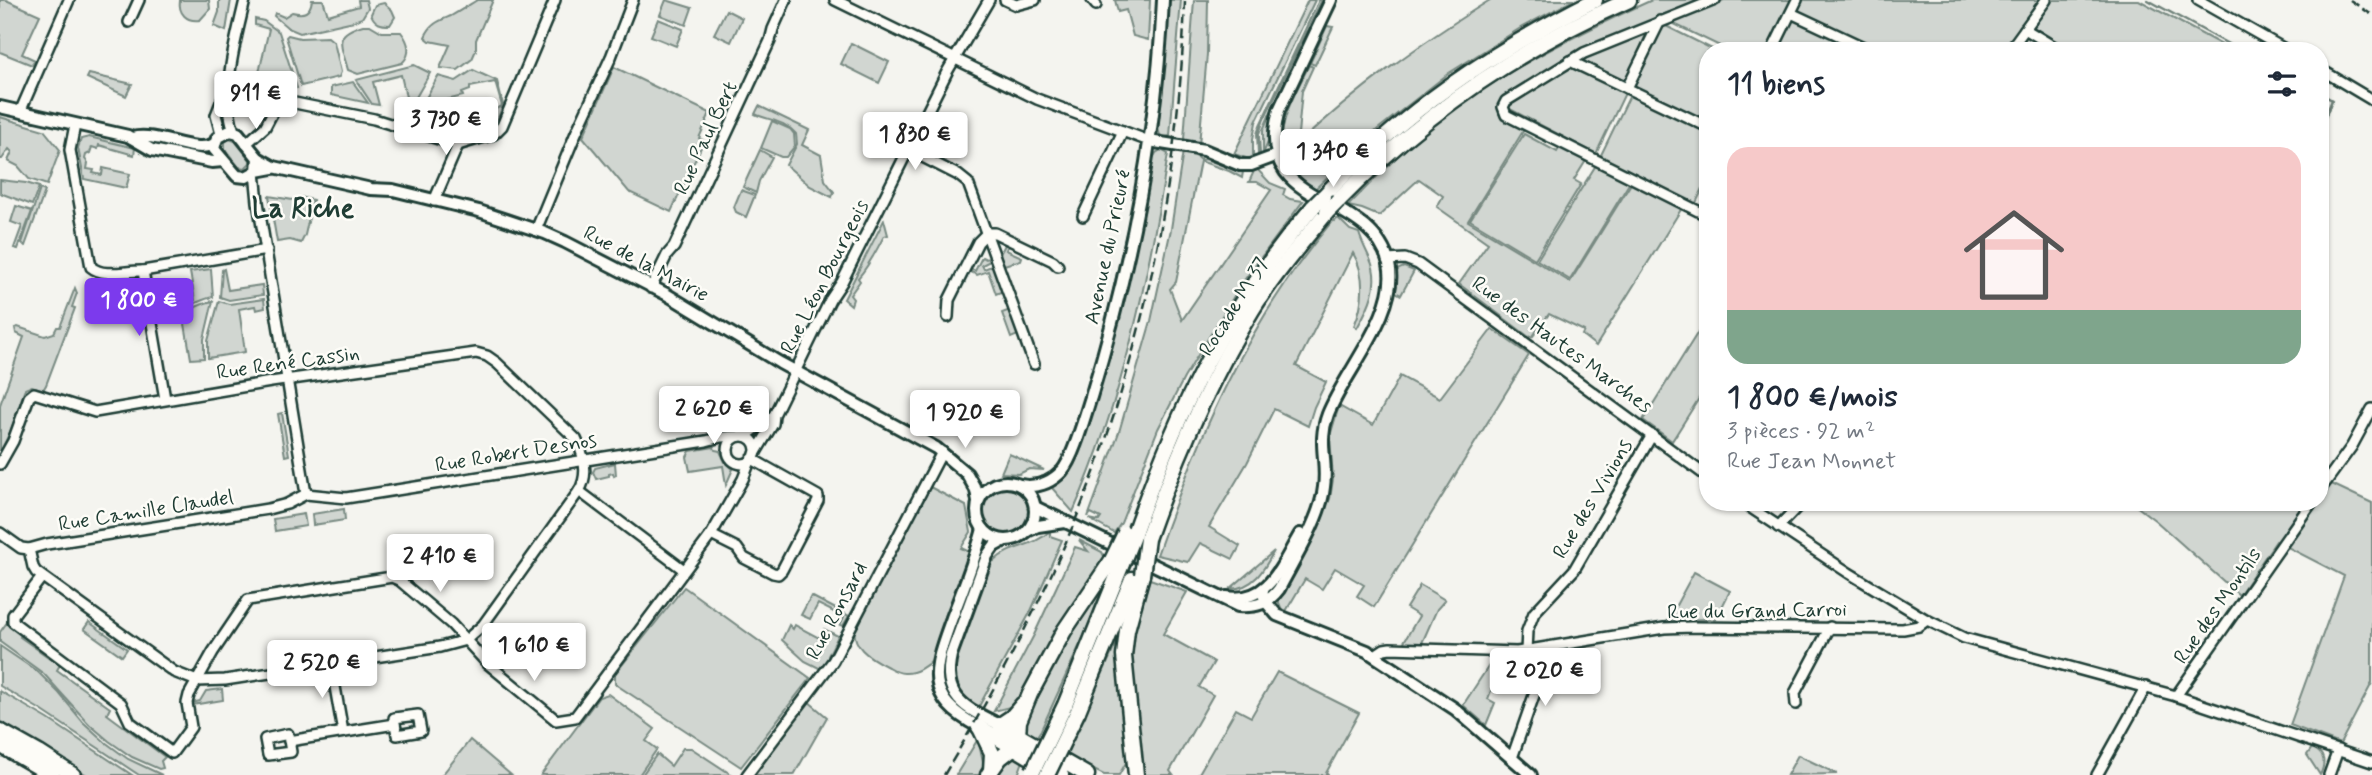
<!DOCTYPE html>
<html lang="fr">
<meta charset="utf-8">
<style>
body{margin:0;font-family:Mynerve,sans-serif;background:#f6f6f7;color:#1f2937;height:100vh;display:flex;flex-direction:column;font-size:26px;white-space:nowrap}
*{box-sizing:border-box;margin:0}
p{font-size:23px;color:#747a83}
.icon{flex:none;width:38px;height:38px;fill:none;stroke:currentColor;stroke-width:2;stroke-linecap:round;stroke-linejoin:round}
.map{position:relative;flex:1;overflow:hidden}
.sheet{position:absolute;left:1699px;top:42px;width:630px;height:469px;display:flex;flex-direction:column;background:#fff;border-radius:28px;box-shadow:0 2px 5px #0004}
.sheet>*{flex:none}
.price{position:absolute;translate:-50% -60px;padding:0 16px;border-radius:7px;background:#fff;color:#222;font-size:23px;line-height:46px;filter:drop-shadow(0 2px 4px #0008)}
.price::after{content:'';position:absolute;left:50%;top:42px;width:21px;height:16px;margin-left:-10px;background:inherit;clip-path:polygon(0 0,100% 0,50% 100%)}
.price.selected{background:#7c3aed;color:#fff}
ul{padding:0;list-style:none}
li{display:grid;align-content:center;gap:14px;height:371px;padding:0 28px}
li span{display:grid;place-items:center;height:217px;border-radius:21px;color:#555}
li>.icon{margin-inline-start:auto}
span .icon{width:126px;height:126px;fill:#fffc;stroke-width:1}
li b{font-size:30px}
h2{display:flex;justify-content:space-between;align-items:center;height:84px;padding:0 28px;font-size:30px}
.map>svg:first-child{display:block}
.green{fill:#d1d6d1;stroke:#788a82;stroke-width:2}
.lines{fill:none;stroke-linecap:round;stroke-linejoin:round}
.stream{stroke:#6e8179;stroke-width:2.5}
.minor-casing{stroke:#1f3d34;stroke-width:14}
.tertiary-casing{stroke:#1f3d34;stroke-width:16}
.trunk-casing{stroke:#1f3d34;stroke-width:19}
.minor{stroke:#fdfcf7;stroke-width:9}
.tertiary{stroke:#fdfcf7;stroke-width:10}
.trunk{stroke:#fdfcf7;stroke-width:14}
.rail{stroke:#1f3d34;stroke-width:2.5;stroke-dasharray:10 5;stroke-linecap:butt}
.trunk-bridge-casing{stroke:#1f3d34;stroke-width:19;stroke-linecap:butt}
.trunk-bridge{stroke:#fdfcf7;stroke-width:14}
.labels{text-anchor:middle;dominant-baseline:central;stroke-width:5;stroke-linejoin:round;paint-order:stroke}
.street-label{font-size:21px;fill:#1f3d34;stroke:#fdfcf7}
.district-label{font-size:28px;font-weight:bold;fill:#1f3d34;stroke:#fdfcf7}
</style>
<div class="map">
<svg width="2372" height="775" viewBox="0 0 2372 775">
<rect width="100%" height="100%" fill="#f4f4ef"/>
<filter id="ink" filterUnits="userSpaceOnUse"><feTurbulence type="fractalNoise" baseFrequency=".0143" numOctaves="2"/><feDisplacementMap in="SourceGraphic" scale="14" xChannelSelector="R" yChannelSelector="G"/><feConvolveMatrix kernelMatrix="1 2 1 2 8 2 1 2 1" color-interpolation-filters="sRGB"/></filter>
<g filter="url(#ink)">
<g class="green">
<polygon points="0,0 6,0 40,15 22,54 35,60 32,65 0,52"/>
<path d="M180 0H209L210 9 200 20C187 22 178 14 180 0Z"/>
<polygon points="219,0 231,0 226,31 214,26 219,12"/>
<path d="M312 0H323L328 15 359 6 358 0H366L368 8 362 18 354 21 300 33 288 28 274 16 275 13 284 17 292 12C304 15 310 13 312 0Z"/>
<path d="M477 0H493L476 40V50L472 59 458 70 440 68 450 45 430 41 425 37C431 23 439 21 451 16 460 11 469 5 477 0Z"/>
<polygon points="666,0 692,8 686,25 660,15"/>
<polygon points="1115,0 1150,0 1148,40 1133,36 1126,10 1118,12"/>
<path d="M1167 0H1181L1170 136 1162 138C1154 129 1163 119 1157 110Z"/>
<polygon points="1194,0 1208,0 1207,54 1199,145 1184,139"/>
<polygon points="1308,0 1315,0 1256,122 1253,139 1253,158 1246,158 1234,154"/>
<polygon points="1319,0 1322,0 1264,119 1259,134 1260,153 1258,154 1257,134 1260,125"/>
<path d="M1490 0H1574L1522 27 1449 73 1378 129 1314 190C1262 147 1284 116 1309 65L1313 67 1302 91 1297 145C1359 87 1418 45 1490 0Z"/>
<path d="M1652 0H1703L1662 15 1582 52 1503 98 1499 104V114L1525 128 1468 221 1570 282 1632 182 1682 208 1596 346 1582 335 1584 331 1549 314 1533 336 1529 337 1459 284 1488 243 1437 207 1443 196 1419 179 1379 216 1362 209 1348 206C1372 182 1395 157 1421 135 1491 77 1570 37 1652 0Z"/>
<polygon points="1724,0 2139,0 2233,51 1730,51 1668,21"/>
<path d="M384 3 392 10 395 17 390 25C381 25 375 24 371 14L375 5Z"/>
<polygon points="726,10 742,18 731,42 714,34"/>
<path d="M255 19 264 21 279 32 297 88C280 91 276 85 261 82 255 81 249 84 243 82L249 76 258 77 269 29 255 25Z"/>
<polygon points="658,19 683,29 676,46 651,36"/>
<polygon points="1662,24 1716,51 1708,51 1708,121 1636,87 1634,82"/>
<path d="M363 25H370L382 32H401C409 42 412 54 402 63L358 74 348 70C341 44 332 34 363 25Z"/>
<polygon points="1327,26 1333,27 1315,65 1310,63"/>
<polygon points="1648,30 1627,79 1623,81 1579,60"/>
<polygon points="288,35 300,38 328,37 334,42 341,72 339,77 301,86 286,37"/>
<polygon points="851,43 889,62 879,83 841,64"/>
<polygon points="414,65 430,73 411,106 408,106 401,75 373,82 379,105 372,104 356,80"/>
<polygon points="1571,65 1626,91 1596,154 1508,108 1509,104"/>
<polygon points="614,67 710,113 699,138 704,141 671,212 629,192 583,137"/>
<polygon points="473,70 497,81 503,105 498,118 491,121 489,112 502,106 495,82 470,87 470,90 462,93 463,96 426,105 425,100 438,76 456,81"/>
<polygon points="89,74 132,84 126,96 87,78"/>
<polygon points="353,82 368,103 331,95 331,87"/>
<polygon points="1631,93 1708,131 1708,178 1695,205 1600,157"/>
<polygon points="1274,104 1269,126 1269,140 1263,154 1263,130"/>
<path d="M759 106 809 130 802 145 821 155 825 180 834 192 832 197 810 186 786 165 797 144 796 134C784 120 770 121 755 114Z"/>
<polygon points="477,113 483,113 486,121 470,122 470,126 454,130 453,126 469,120 468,116"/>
<polygon points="0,117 44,130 60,150 47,185 29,179 18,166 8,161 12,152 9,149 2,159 0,159"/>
<polygon points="772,121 790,129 794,134 795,146 786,157 781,157 761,148"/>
<polygon points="1524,134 1557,152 1560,147 1587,159 1574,180 1581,184 1535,259 1470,220"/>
<polygon points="89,137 135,148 134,155 99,145 98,149 92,147 90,153 86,155 85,159 88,163 87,169 94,170 93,173 102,175 103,168 130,174 126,188 84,179 78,148 81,139"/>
<polygon points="229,139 235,141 250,160 250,163 245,168 239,167 225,149 225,142"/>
<polygon points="760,150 772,157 759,181 756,193 743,187"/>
<path d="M1161 150 1168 154C1149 275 1123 399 1073 512L1052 488 1071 467 1081 441 1151 162 1156 153Z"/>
<polygon points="1183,151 1193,154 1200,160 1205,159 1243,172 1242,178 1229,171 1200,161 1176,282 1170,289 1182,320 1271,190 1257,182 1249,182 1254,171 1258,170 1270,183 1285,189 1283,195 1290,199 1303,201 1242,283 1184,378 1158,429 1121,523 1114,533 1089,519 1099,521 1101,518 1091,513 1088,517 1119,432 1151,321 1171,229"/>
<polygon points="1596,165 1630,182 1570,280 1537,260"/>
<polygon points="0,180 26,183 39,187 32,205 0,193"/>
<polygon points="40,189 45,191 25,246 22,243"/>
<polygon points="741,190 755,195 746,217 736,212 734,207"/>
<polygon points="269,196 299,201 300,197 313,200 305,235 301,243 290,240 277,242"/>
<polygon points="16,206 32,211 18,249 14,248 22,226 11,222"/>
<path d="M1338 218 1350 230 1359 233C1362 243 1366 250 1370 259 1381 283 1369 307 1357 328L1354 326C1364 303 1366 275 1353 253L1296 366 1326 382 1314 407 1308 426 1274 409 1247 463 1209 527 1240 546 1233 559 1200 543 1188 562 1157 555C1200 432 1248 321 1333 220L1335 221Z"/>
<path d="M884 220 888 235 884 236C876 251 869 266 858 278L860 281 850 295 853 299 851 305 844 299Z"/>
<polygon points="1129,221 1119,276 1106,330 1077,427 1104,330"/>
<polygon points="1007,241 1009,243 1006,250 1022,257 1021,260 1004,265 1000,254"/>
<polygon points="982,257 986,259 991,257 992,260 982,265 984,269 994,265 1003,291 996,294 988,271 977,275 969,271 971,269 975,271"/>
<polygon points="1404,267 1414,271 1401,295 1396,292 1396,272 1399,269"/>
<path d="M211 269 213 297C201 299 193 306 181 308L180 303 195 300 190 272Z"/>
<polygon points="224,269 228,290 262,285 263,295 229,300 220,297 222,270"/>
<polygon points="75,288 77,293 72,307 75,308 46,385 43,390 32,386 25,389 11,430 0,453 0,405 24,337 16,333 15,328 18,327 45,336 54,333 57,327 60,327"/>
<polygon points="264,299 265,308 256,310 255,306 239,309 245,352 208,358 208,341 219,301 229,304"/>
<path d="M213 301 204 339V358L191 359 184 318H182L181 312C193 310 201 303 213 301Z"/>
<polygon points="1010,310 1018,335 1011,338 1002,313"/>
<polygon points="1708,316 1708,384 1672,441 1643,420"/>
<polygon points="1492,329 1529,355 1374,607 1357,596 1364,585 1335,568 1322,589 1305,579 1286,611 1282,610 1279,603 1279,597 1330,499 1333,479 1330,436 1339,406 1373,425 1400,376 1440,398"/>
<polygon points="282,413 289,455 285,456 278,414"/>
<polygon points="714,447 715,450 720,451 725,462 733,469 726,485 723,466 690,471 687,457 690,451"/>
<polygon points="1009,454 1014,456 1044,470 1029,469 1019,474 1001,473"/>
<polygon points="615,463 616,475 614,476 613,473 609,474 609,476 596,479 593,472 595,468"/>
<polygon points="2321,479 2372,503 2372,683 2340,744 2290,725 2344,576 2276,541 2239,595 2156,521 2131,502 2320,502"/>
<path d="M930 487 966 506 971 532 961 548 972 553 934 658C927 666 915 674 904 673 899 673 893 670 888 667 870 658 848 646 856 621L859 622Z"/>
<circle cx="1005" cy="511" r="23"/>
<polygon points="344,509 345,520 313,525 312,514"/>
<polygon points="304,514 306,526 275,531 273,519"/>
<path d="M1050 531V536L1062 540 1031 611 977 710C957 696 952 682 956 658L991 560 994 561C1010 545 1033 548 1050 531Z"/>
<polygon points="1079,540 1102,552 1105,558 1101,565 1055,633 1014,706 994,711 1034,635 1075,547 1088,551"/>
<path d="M1274 551C1264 570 1254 588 1230 589Z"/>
<polygon points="1694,572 1730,591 1716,619 1668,620"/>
<polygon points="1108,575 1083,638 1041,730 1035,739 1024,734 1026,721 1074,625"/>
<polygon points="1150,579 1187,592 1163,634 1214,662 1199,687 1213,695 1170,771 1173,775 1143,775 1131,657 1137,617"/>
<polygon points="1420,585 1445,600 1437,609 1422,643 1402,645 1419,616 1406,608"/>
<polygon points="684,587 810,678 741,767 615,684 615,674"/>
<polygon points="811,596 849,616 843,626 840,625 844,617 818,604 810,619 801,615"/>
<polygon points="8,621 22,633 20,637 51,659 53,657 61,663 57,670 110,708 107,714 165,757 161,761 163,768 159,769 132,757 109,741 89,724 44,674 0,642 0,632"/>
<polygon points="89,622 127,649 122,656 84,629"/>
<polygon points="789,625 793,629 795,625 819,638 824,629 838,636 828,656 829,658 821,669 805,661 782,640"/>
<polygon points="488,631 499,638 486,655 483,642"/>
<polygon points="1119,637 1121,638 1127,761 1119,775 1104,775 1067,757 1068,751"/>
<polygon points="0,646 38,672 59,693 83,722 105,742 128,759 162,775 139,775 41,710 0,686"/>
<polygon points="1537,656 1541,662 1532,686 1495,680 1488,699 1495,703 1486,725 1463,705 1494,658"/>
<polygon points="1277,672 1359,713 1326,773 1328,775 1198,775 1236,709 1251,717"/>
<polygon points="222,689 223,700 192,705 192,703 200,701 206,691"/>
<polygon points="0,691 48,719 132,775 87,775 0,722"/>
<polygon points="608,694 655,729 646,741 657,749 639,775 541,775 599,697"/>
<polygon points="808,701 827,717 794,775 755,775"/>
<polygon points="978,739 984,767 979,775 956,775"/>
<polygon points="470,740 511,775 442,775"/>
<polygon points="683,748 691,748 732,775 642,775 657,754 671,766"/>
<path d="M2312 748C2325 753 2326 763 2320 775L2307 755Z"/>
<polygon points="1013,755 1023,761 1018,775 995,775"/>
<polygon points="1798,755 1837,774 1787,775"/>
</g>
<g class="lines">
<g class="stream">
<polyline points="2148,0 2241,51"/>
<polyline points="2320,93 2332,100 2320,130"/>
</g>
<g class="minor-casing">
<g id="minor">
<polyline points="835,0 1037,99 1149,141"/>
<polyline points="1005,0 1016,5 1035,0"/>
<polyline points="1092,0 1096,5"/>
<polyline points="2198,0 2288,51"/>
<polyline points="1791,13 1872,51"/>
<polyline points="129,22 139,0"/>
<polyline points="2025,29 2061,51"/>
<polyline points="1772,51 1797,0"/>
<polyline points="2009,51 2046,0"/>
<polyline points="1570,61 1708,127"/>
<polyline points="2320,69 2372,100"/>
<polyline points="1627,88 1660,21"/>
<polyline points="20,112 69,0"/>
<path d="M75 125 70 150 91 267C104 278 127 270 143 271L267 250"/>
<path d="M234 131C220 91 236 40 245 0"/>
<polyline points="221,134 216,115 227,87"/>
<polyline points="246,144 265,127 277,104 285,101 374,119 458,145 494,134 502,126 555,0"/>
<polyline points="909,150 958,175 968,183 1034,364"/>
<polyline points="255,172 258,202 306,494"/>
<polyline points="434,201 458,145"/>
<polyline points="1083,216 1123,131"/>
<polyline points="1708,216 1506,115 1503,107 1506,101 1584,53 1715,0"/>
<polyline points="536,230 576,133 611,57 633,0"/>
<polyline points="1387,260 1405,259 1418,264 1708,477"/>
<polyline points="143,271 165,399"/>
<polyline points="651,288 667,255 674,247 770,41 773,29 786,0"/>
<polyline points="948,317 949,300 978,242 987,233 995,233 1053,261 1058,266"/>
<polyline points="746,436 773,416"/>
<circle cx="742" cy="450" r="14"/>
<polyline points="755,454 773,424 774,415 830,300 842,282 947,72 989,0"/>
<path d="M0 464 13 441 29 397 34 393 95 412 271 382 476 353 487 356 497 363 576 439C584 455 589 475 579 491L483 625 466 640 440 647 225 680 197 681 174 672 36 572 33 567 29 549 21 548 0 533"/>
<polyline points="2320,490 2352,446 2372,409"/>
<polyline points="579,491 684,570"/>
<polyline points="1742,502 1849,573 1927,620 1964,638 2176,696 2372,762"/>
<polyline points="1778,527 1802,502"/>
<polyline points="711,535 737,548 744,558 773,573 778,574 782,570 818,501 818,496 752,459"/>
<polyline points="29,549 47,544 268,509 287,504 306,494 346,498 706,441 721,437 739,436"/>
<polyline points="42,577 13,615 13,622 121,703 130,722 172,753 191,727 187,703 189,695 213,652 248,600 392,577 399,580 451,624 487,663 556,720 575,717 711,535 743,479 750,461"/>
<polyline points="1526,651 1527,631 1534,613 1574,570 1652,435"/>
<polyline points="1375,655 1384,649 1390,648 1517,652 1664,628 1692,627 1903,629 1919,626 1927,620"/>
<polyline points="331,664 343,732"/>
<polyline points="2176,696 2312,502"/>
<polyline points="1796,704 1795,693 1830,627"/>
<polygon points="418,715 421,731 397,735 394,718"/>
<polygon points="288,734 291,752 268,755 265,739"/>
<polyline points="289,741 395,724"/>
<polyline points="1512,758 1551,647"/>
<polyline points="747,775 833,661 942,452"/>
<polyline points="2097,775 2146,687"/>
<polyline points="2329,775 2338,750"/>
</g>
</g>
<g class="tertiary-casing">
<g id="tertiary">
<polyline points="0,107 128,136 152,150 212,162 223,161"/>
<path d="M132 138C157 131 195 155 214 144"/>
<polyline points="1149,141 1204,150 1240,165 1251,165 1278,155"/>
<polyline points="258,158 274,167 371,189 393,190 479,211 545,233 565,242 666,294 780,363 936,448 967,474 976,490 978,501"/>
<polyline points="257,171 258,158 238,133 230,131 217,138 214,149 237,176 246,177 257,171 273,168"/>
<circle cx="1006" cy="511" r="29"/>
<path d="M1019 485C1036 488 1051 483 1062 471 1074 457 1085 415 1091 397 1130 268 1157 134 1163 0"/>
<path d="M1035 507 1238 606C1256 607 1268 604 1279 589 1294 560 1321 518 1324 487 1328 460 1317 443 1328 414 1345 371 1400 311 1389 264 1370 189 1251 211 1279 110L1331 0"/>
<polyline points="1027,531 1038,526 1065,522"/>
<polyline points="1262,591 1266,602 1277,615 1367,651 1455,709 1531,775"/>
<path d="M1226 597C1269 604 1281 566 1300 534"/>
<path d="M1000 725C967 709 941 698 951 655L987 556 994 546 1005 540"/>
<path d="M979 727C921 697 934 667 953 615 964 587 975 558 983 529"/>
</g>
</g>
<g class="trunk-casing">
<g id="trunk">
<path d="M1323 197C1405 110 1489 53 1595 0"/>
<path d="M1338 201C1422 115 1519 48 1629 0"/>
<path d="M1133 536C1177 411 1225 309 1313 207"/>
<path d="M1147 539C1175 460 1208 382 1252 310 1274 275 1301 243 1327 212"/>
<polyline points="1023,704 1012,717 1000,725 1087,775"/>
<polyline points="1065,705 1122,564"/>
<polyline points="1078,711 1132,579"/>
<polyline points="979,727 1061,775"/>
<polyline points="980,728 992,753 991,771"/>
<polyline points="0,731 39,753 73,775"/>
<polyline points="0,745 52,775"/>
<polyline points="988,775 1000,758 1014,747 1018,735 1019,721 1030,694 1064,631 1112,560"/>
<polyline points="1136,775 1124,656 1127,630 1142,575"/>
</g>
</g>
<use href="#minor" class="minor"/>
<use href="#tertiary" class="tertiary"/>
<use href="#trunk" class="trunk"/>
<g class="rail">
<polyline points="2350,0 2372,15"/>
<path d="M944 775C990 698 1033 618 1069 535 1141 367 1179 183 1185 0"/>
</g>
<g class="trunk-bridge-casing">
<g id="trunk-bridge">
<polyline points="1313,207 1323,197"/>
<polyline points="1327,212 1338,201"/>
<polyline points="1112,560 1125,533"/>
<polyline points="1122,564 1133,536"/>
<polyline points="1142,575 1147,539"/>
<polyline points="1033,771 1065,705"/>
<polyline points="1047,775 1078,711"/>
</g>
</g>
<use href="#trunk-bridge" class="trunk-bridge"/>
</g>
</g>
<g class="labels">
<g class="street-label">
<text transform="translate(706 138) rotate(-65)">Rue Paul Bert</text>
<text transform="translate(1108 247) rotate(-78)">Avenue du Prieuré</text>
<text transform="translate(646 264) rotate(28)">Rue de la Mairie</text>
<text transform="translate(825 277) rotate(-63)">Rue Léon Bourgeois</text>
<text transform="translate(1234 307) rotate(-58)">Rocade M 37</text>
<text transform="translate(1562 345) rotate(36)">Rue des Hautes Marches</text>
<text transform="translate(288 363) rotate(-8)">Rue René Cassin</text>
<text transform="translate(516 453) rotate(-9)">Rue Robert Desnos</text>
<text transform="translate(1593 499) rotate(-59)">Rue des Vivions</text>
<text transform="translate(146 511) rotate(-9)">Rue Camille Claudel</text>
<text transform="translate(2218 606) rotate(-55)">Rue des Montils</text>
<text transform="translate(837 611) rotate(-62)">Rue Ronsard</text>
<text transform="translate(1757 611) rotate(-1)">Rue du Grand Carroi</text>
</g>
<g class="district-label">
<text x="303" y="209">La Riche</text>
</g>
</g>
</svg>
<b class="price" style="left:256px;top:131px">911 €</b>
<b class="price" style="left:446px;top:157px">3 730 €</b>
<b class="price" style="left:915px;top:172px">1 830 €</b>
<b class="price" style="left:1333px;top:189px">1 340 €</b>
<b class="price selected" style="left:139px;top:338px">1 800 €</b>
<b class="price" style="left:714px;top:446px">2 620 €</b>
<b class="price" style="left:965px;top:450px">1 920 €</b>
<b class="price" style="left:440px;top:594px">2 410 €</b>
<b class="price" style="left:534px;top:683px">1 610 €</b>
<b class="price" style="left:322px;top:700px">2 520 €</b>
<b class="price" style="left:1545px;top:708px">2 020 €</b>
<section class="sheet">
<h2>11 biens<svg class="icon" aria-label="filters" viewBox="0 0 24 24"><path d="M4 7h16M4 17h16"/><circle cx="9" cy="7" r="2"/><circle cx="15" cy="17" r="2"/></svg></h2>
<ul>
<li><span style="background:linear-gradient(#f6c9c9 75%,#7fa58c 0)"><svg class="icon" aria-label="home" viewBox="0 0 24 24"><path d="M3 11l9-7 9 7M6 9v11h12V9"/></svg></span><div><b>1 800 €/mois</b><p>3 pièces · 92 m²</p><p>Rue Jean Monnet</p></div></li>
</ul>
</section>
</div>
